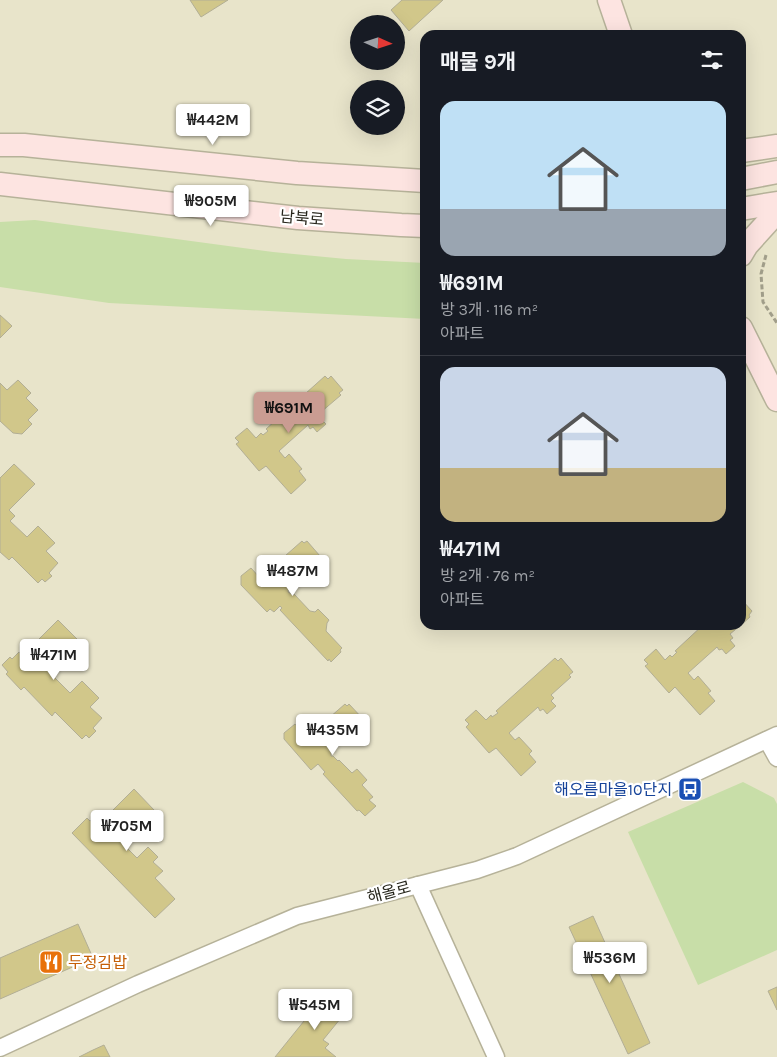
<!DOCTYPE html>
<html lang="ko">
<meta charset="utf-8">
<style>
body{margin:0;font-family:Karla,"Noto Sans KR",sans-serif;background:#20242c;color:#f1f3f6;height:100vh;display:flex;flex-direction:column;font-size:19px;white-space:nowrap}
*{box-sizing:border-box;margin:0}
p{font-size:16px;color:#9ea1a6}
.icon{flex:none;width:28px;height:28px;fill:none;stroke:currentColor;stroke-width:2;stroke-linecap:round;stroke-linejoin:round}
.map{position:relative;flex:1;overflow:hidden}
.sheet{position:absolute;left:420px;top:30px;width:326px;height:600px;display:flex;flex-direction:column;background:#171b24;border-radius:15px;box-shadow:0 5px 20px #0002}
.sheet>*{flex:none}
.needle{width:32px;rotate:93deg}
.controls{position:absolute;left:350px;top:15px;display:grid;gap:10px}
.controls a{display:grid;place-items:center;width:55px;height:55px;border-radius:50%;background:#171b24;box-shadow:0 5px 20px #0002;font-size:25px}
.price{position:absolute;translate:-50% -42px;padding:0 11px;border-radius:5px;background:#fff;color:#222;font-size:16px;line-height:32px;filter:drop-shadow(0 1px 2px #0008)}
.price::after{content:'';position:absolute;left:50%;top:30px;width:15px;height:11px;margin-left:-8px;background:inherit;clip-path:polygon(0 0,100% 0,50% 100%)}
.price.active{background:#ca9c92;color:#111}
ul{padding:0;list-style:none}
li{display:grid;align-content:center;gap:10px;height:265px;padding:0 20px}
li+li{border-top:1px solid #363941}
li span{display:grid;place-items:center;height:155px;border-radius:15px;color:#555}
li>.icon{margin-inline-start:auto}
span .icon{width:90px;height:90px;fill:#fffc;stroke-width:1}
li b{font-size:21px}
h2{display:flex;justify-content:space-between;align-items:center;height:60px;padding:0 20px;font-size:21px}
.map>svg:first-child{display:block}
.green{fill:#c8dea8}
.building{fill:#d1c78a;stroke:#b2ae95}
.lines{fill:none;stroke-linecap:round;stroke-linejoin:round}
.street-casing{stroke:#b6b299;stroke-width:19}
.secondary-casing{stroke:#b6b299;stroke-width:25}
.path{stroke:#a19e8a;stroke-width:3;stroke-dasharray:5 2.5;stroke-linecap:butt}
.street{stroke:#fff;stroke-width:16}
.secondary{stroke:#fde4e1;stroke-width:22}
.labels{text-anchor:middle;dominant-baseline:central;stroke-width:4.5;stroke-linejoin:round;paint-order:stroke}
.street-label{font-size:16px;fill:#27261c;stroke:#fff}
.transit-label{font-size:16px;fill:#164399;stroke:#fff;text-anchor:end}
.food-label{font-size:16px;fill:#c56008;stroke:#fff;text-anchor:start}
</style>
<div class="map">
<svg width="777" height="1057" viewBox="0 0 777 1057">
<rect width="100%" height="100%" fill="#e8e4ca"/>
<g class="green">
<polygon points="35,220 273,252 346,259 425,263 425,319 109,303 0,287 0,222"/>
<polygon points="743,782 774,798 777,804 777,950 698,985 628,832"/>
</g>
<g class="building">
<polygon points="190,0 228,0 201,17"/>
<polygon points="402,0 443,0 409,31 391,10"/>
<polygon points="0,315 12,326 0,338"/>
<polygon points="325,376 328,379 331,376 343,390 339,393 341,395 321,412 324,416 321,419 326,424 317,432 313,427 310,429 308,425 279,451 285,458 289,454 302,469 299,471 306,480 291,494 266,466 259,471 236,444 239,442 235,438 247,428 256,438 261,433 263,435 268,431 266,429"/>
<polygon points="18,380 31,393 26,398 38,410 28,420 32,424 22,434 13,433 0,421 0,383 7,390"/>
<polygon points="14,464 35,484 9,510 15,516 10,521 27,537 38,526 55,543 46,551 58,563 49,573 52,576 45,582 42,579 38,583 12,557 9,560 0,552 0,478"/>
<polygon points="302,541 304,543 307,541 320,556 318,558 319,560 292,584 291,583 287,586 289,588 288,592 293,595 294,594 310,611 315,612 318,609 329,620 327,623 326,631 342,648 340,650 341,652 331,662 329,659 328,661 280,610 282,608 280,606 274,612 270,609 267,612 241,585 241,576 251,568 260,578"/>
<polygon points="741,599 752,611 749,615 750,617 741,625"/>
<polygon points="58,620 78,640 53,666 59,671 54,677 70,693 82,681 99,698 90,707 102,718 93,728 96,731 89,738 86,735 82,739 55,712 52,716 24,687 21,690 6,674 8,672 2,665 10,657 12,659 19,652 23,655"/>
<polygon points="703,625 741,625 730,634 733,638 730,640 735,646 726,654 722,649 719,650 717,647 688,673 694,680 698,676 711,691 708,693 715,701 700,715 675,687 669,693 645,666 648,664 644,660 656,649 665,660 670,655 672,657 677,652 675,651"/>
<polygon points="555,658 558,661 561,658 573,672 569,675 571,677 551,695 554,698 551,701 556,706 547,714 543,709 540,711 538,707 509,733 515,740 519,737 532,751 529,754 536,762 521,776 496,748 489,753 466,727 469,724 465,720 476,710 486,720 491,715 492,717 498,713 496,711"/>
<polygon points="345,704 347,706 349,704 363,719 360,721 362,723 334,747 333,746 329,749 331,751 331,756 333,756 338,761 339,760 352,773 357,769 367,780 362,785 373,797 369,800 376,806 365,816 359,810 357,811 323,774 325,772 318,764 311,770 284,739 284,733 295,724 307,737"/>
<polygon points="134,789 154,810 136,828 139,830 124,845 137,858 148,847 158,857 153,862 163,871 155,878 175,899 155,918 72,833 87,818 90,821 96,816 101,822"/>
<polygon points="593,916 650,1043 628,1054 569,927"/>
<polygon points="78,924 93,958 0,999 0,958"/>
<polygon points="777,987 777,1010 768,991"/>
<polygon points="325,995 328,998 330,995 345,1007 343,1010 345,1013 323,1040 329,1044 325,1048 336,1057 275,1057"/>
<polygon points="104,1045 110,1057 79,1057 93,1050"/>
</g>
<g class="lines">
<g class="street-casing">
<g id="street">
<polyline points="767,740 777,758"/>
<polyline points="418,885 496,1057"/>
<polyline points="0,1048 138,984 297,916 477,870 517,856 777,735"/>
</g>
</g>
<g class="secondary-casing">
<g id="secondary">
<polyline points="609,0 621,35"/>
<polyline points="0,145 24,145 297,173 425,181"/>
<polyline points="741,151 777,146"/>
<polyline points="741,179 777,172"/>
<polyline points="0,184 298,218 401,225 425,226"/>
<polyline points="741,209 777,203"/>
<polyline points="741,255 747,245 777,212"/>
<polyline points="741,328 777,400"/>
</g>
</g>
<polyline class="path" points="766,255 761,274 763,302 777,323"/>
<use href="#street" class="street"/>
<use href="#secondary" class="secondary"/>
</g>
<defs>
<g id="bus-square" transform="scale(1.25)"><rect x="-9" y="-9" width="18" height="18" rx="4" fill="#1a4fb4" stroke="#fff"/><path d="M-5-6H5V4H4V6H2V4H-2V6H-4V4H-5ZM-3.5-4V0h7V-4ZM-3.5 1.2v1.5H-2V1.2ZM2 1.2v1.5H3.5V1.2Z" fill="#fff"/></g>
<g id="restaurant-square" transform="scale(1.25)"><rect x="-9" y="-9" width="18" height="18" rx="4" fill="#e8710a" stroke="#fff"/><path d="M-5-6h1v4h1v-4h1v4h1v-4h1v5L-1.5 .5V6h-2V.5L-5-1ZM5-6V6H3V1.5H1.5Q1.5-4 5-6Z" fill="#fff"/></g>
</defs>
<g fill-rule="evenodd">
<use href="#bus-square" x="690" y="789"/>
<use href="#restaurant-square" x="51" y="962"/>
</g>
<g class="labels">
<g class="street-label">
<text transform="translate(302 218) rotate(5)">남북로</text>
<text transform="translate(389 892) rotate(-15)">해올로</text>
</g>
<g class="transit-label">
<text x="672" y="789">해오름마을10단지</text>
</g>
<g class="food-label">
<text x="68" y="962">두정김밥</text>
</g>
</g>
</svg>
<div class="controls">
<a><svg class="needle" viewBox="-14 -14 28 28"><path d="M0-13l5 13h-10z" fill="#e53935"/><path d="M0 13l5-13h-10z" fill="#9ea1a6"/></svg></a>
<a><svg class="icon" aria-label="layers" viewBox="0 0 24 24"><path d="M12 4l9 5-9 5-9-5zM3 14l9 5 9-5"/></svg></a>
</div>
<b class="price" style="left:213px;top:146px">₩442M</b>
<b class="price" style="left:211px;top:227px">₩905M</b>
<b class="price active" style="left:289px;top:434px">₩691M</b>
<b class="price" style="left:293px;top:597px">₩487M</b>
<b class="price" style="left:54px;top:681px">₩471M</b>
<b class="price" style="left:333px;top:756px">₩435M</b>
<b class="price" style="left:127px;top:852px">₩705M</b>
<b class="price" style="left:610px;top:984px">₩536M</b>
<b class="price" style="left:315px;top:1031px">₩545M</b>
<section class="sheet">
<h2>매물 9개<svg class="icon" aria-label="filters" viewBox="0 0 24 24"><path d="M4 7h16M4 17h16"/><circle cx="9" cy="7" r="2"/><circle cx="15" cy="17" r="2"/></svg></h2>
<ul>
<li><span style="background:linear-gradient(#bfe0f5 70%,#9aa5b1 0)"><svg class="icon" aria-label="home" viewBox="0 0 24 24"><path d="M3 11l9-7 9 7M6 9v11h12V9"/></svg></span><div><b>₩691M</b><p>방 3개 · 116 m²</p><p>아파트</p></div></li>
<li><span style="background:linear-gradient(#c9d6e8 65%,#c2b280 0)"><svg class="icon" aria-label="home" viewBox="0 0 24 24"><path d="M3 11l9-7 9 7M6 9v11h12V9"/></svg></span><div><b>₩471M</b><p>방 2개 · 76 m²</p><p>아파트</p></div></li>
</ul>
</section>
</div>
